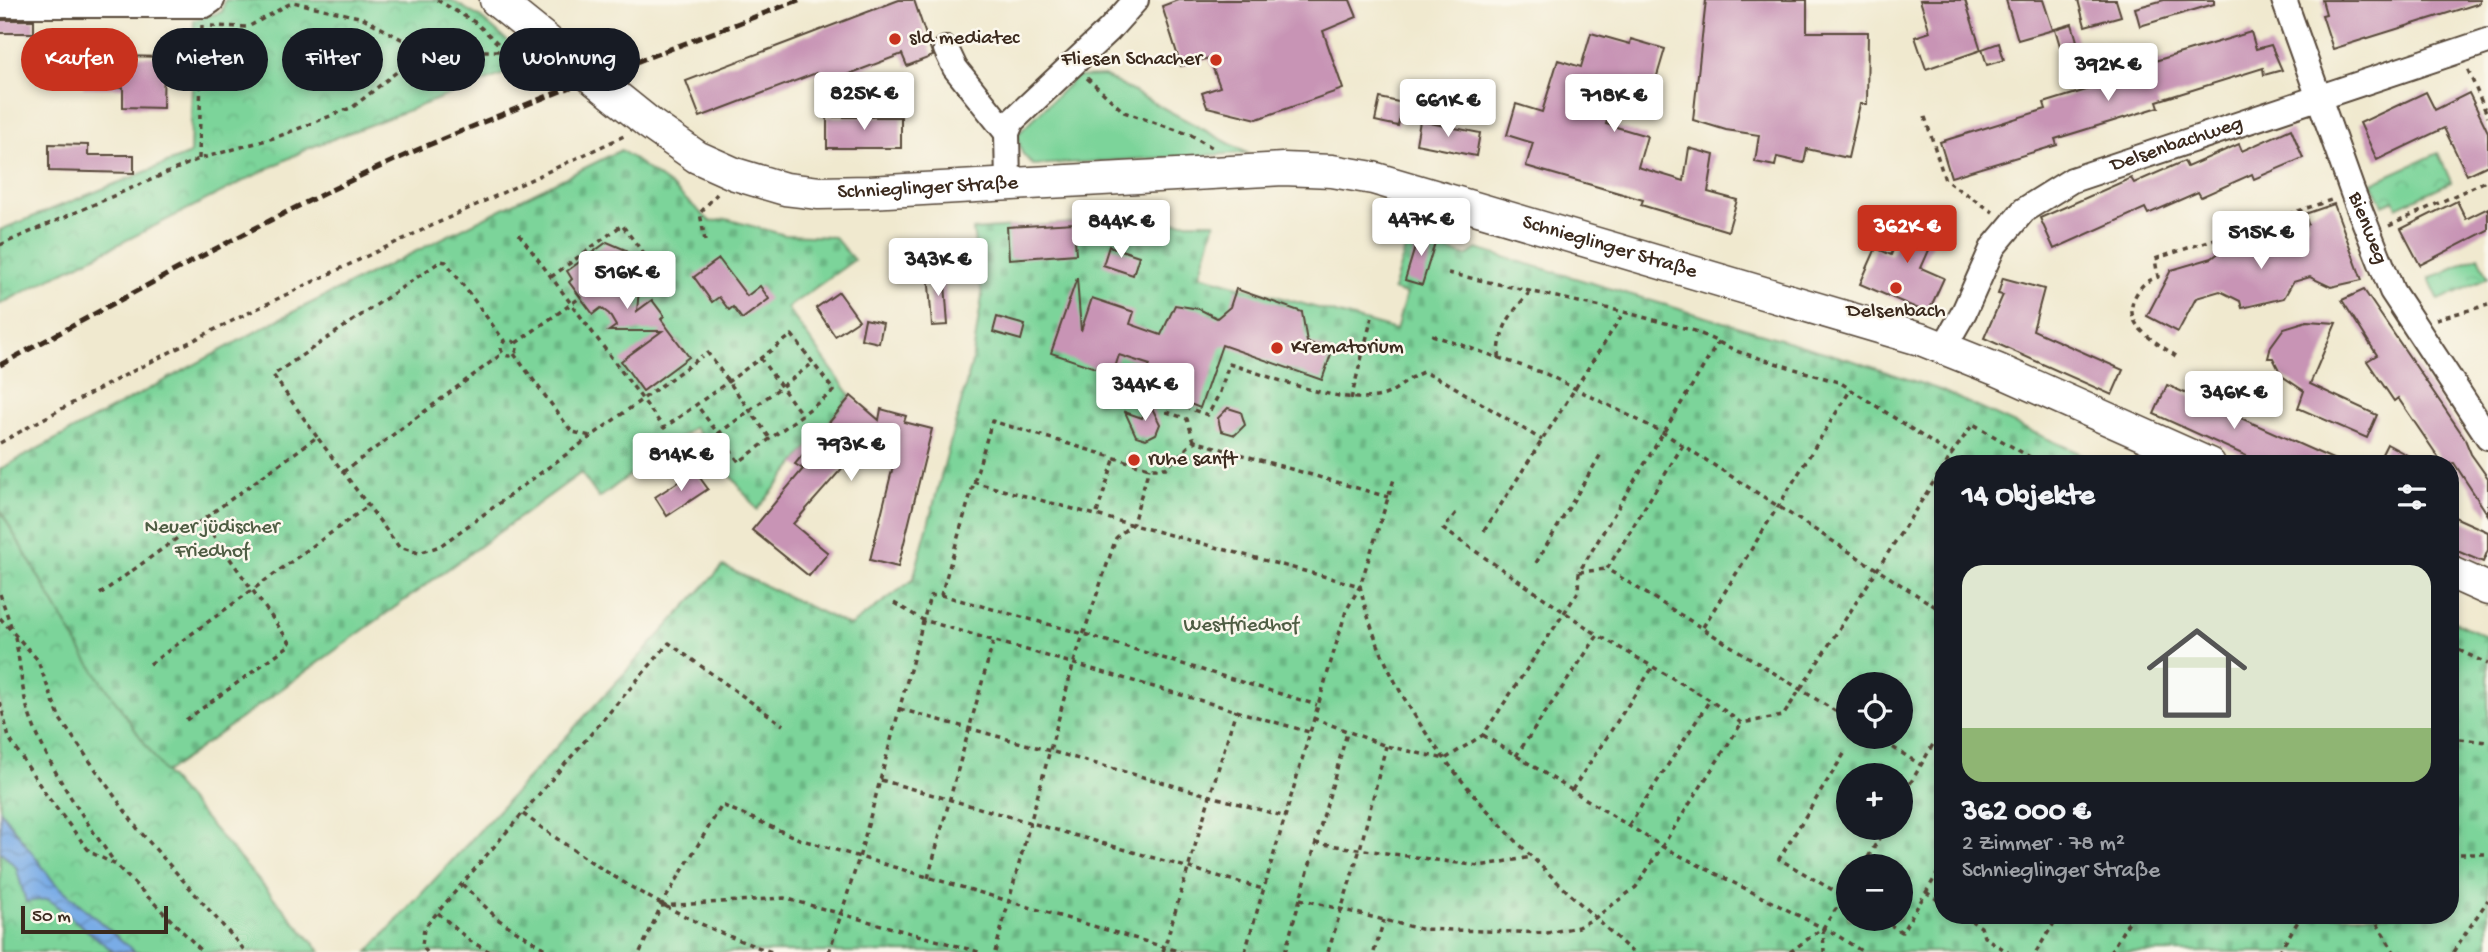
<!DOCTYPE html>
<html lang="de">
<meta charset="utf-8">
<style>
body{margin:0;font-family:"Gochi Hand",sans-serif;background:#20242c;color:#f1f3f6;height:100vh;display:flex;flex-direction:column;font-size:26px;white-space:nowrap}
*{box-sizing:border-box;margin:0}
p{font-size:23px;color:#9ea1a6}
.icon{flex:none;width:38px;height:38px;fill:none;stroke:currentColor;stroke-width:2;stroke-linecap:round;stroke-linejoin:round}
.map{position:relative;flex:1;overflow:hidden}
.details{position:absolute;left:1934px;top:455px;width:525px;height:469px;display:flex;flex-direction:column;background:#171b24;border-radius:28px;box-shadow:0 4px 10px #0003}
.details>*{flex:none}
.top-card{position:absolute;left:21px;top:28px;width:665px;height:63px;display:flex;gap:14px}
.fabs{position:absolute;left:1836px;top:672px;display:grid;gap:14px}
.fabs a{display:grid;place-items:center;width:77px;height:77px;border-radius:50%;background:#171b24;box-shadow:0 4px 10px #0003;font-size:35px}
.scale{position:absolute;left:21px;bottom:18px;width:147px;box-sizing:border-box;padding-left:7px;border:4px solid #3b2a1e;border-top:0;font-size:19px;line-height:24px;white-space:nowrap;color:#3b2a1e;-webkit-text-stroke:5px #fbf7ec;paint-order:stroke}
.price{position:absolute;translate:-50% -60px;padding:0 16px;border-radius:7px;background:#fff;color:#222;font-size:23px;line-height:46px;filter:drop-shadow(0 2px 4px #0008)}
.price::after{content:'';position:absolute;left:50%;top:42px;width:21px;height:16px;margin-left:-10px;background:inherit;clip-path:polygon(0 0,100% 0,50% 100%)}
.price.on{background:#c8321e;color:#fff}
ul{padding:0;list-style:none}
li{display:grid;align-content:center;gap:14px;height:371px;padding:0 28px}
li span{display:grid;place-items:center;height:217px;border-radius:21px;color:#555}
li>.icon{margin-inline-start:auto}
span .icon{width:126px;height:126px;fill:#fffc;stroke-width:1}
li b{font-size:30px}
h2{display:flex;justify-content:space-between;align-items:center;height:84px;padding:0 28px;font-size:30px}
.tag{padding:0 24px;border-radius:32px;background:#171b24;box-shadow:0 4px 10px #0003;font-size:24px;line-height:63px}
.tag.on{background:#c8321e;color:#fff}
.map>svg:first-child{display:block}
.green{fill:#7bd49a;stroke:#5b7f5c;stroke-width:2}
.cemetery{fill:url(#cemetery-stones);stroke:#5b7f5c;stroke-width:2;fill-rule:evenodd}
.park{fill:url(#park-crowns);stroke:#5b7f5c;stroke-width:2}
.water{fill:url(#water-waves);stroke:#5a6b82;stroke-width:2}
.building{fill:#c894b5}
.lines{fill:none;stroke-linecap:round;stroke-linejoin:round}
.minor-casing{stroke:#564739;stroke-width:28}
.major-casing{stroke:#564739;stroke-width:35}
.path{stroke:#564739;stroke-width:3.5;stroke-dasharray:5 5;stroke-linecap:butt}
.minor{stroke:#fff;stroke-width:24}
.major{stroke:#fff;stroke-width:32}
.rail{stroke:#3b2a1e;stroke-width:5;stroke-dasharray:10 5;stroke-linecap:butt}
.poi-dot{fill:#c8321e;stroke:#fbf7ec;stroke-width:2.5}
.labels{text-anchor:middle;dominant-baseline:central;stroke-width:5;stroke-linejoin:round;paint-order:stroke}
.poi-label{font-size:21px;fill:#3b2a1e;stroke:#fbf7ec;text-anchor:start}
.street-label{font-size:21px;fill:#3b2a1e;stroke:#fbf7ec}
.park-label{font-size:21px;fill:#4e5d43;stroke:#fbf7ec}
</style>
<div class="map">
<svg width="2488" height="952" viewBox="0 0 2488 952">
<defs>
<pattern id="cemetery-stones" width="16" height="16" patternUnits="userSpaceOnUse" patternTransform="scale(1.75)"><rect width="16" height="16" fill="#7bd49a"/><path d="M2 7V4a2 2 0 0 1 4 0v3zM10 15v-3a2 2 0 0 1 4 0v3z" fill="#6bb684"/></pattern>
<pattern id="park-crowns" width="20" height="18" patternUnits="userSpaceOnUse" patternTransform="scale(1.75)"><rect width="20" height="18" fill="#7bd49a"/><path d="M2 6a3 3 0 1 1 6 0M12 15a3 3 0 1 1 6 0" fill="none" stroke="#6bb684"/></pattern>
<pattern id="water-waves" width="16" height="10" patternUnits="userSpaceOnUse" patternTransform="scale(1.75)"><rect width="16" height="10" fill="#79ace6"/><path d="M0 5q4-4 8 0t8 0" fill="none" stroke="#648cba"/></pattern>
</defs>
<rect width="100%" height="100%" fill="#fbf7ec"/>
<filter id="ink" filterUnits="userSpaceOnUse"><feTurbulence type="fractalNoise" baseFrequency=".0143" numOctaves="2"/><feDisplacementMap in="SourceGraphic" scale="14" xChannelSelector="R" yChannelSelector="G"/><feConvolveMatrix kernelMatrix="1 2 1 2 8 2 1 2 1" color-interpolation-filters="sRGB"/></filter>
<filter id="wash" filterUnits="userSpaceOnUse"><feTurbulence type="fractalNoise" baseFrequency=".00686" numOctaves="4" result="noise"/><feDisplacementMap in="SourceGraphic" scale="28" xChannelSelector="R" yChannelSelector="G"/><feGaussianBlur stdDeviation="1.57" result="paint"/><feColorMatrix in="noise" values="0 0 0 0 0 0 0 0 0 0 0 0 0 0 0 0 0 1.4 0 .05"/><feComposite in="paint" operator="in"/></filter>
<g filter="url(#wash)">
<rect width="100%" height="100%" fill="#f0e9cf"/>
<polygon class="green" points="1104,76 1247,153 1033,165 1022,153 1017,135 1076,77"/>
<g class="cemetery">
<polygon points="621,150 672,187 711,222 726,219 785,235 834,237 854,260 787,308 851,396 757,510 694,427 599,498 581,473 165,773 85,657 0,510 0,469 283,317"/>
<path d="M1215 222 1200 275 1396 330 1406 294 1393 290 1411 229 1437 236 1434 247 1467 256 1477 249 1854 361 1940 390 2103 464H1942V915H2450V620L2488 637V952H368L723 566 850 626 913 580 972 362 982 297 973 230 1074 223ZM1848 684H1900V737H1848ZM1848 775H1900V828H1848ZM1848 866H1900V919H1848Z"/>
</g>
<g class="park">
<polygon points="225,0 451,0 481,18 533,63 309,148 0,304 0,230 190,154 194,20 222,12"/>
<polygon points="2438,153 2451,182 2397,207 2394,200 2383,205 2372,183"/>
<polygon points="2479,256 2488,278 2439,300 2429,279"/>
<polygon points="0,510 85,657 165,773 321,952 0,952"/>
</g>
<polygon class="water" points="0,810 54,882 135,952 114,952 48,899 26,902 16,867 0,851"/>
<g id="blocks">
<g class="building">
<polygon points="899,0 914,0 933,56 907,66 902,54 820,85 816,73 700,117 686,81"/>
<polygon points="1178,0 1350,0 1357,17 1323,31 1343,89 1257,119 1207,107 1202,93 1220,87 1209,58 1181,66 1162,6"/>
<polygon points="1706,0 1807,0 1807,32 1868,32 1867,104 1860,104 1848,158 1807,149 1804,163 1777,157 1775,166 1755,162 1759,135 1726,130 1693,120"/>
<polygon points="1920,0 1965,0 1981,50 1926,69 1915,37 1930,32"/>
<polygon points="2006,0 2043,0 2053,30 2018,40"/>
<polygon points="2078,0 2116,0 2121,16 2085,26"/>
<polygon points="2164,0 2214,0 2214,4 2140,26 2135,8"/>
<polygon points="2322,0 2480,0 2480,3 2333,49 2322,15 2326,14"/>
<rect x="0" y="20" width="34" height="13"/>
<polygon points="2072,24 2077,41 2060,46 2055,29"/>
<polygon points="2251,32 2256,49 2271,45 2282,70 2264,75 2263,68 2157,101 2159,107 2055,139 2057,145 1951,177 1940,142 2046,109 2044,103 2148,71 2145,64"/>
<polygon points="1591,33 1630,44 1631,39 1665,49 1648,106 1614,96 1606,124 1647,136 1638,167 1684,181 1689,148 1714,155 1708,192 1737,200 1728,231 1641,205 1643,200 1526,166 1533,143 1507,135 1516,104 1542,112 1558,60 1581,67"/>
<polygon points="1999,43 2004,60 1987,65 1982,49"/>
<polygon points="79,55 164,57 163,108 123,107 123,88 83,88 83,80 79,80"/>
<polygon points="2426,92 2435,110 2469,93 2488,132 2488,165 2467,175 2444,128 2377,160 2360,123"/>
<polygon points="1380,98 1403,103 1398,126 1375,121"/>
<rect x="827" y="117" width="74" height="31"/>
<polygon points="1420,121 1480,133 1476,156 1416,144"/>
<polygon points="2291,129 2303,158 2254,179 2252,174 2201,197 2198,192 2148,214 2145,208 2054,249 2040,218 2131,178 2134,183 2184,161 2187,167 2239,144 2242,151"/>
<polygon points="49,144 88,145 88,155 134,155 134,173 49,171"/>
<polygon points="2457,201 2466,219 2488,208 2488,230 2420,265 2401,229"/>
<polygon points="2334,204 2362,280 2331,287 2310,277 2293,282 2284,298 2242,308 2240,301 2220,291 2196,298 2178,332 2147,316 2171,270 2212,258 2228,246 2244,255 2264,250 2272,240 2285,247 2296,244 2308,224 2305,214"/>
<polygon points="1911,208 1942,221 1921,268 1944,278 1928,313 1860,284 1876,248 1891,255"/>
<polygon points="1074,223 1076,254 1009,259 1007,227"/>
<polygon points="1420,231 1437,236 1422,285 1405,280"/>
<polygon points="607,242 626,250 641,269 637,311 652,300 664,316 661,319 689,357 643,391 621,361 662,331 609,331 616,326 609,314 601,308 593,314 569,282 572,279 567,271"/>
<polygon points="1109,246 1139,256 1133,275 1103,265"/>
<polygon points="719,259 747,296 760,286 769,299 742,319 733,307 729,310 719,297 712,302 694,277"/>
<polygon points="944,270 948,325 932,326 928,271"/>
<polygon points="1077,278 1081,331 1092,298 1134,312 1130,324 1161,335 1175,305 1199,309 1217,318 1230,307 1236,289 1302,312 1307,342 1332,351 1322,380 1222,345 1200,408 1143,385 1150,365 1119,355 1113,374 1051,353"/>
<polygon points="2003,278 2044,289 2033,330 2123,370 2112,395 1984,338 2003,295 1998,294"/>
<polygon points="2364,290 2464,437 2471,454 2488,478 2488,515 2454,463 2443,464 2398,398 2394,401 2367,361 2377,355 2342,300"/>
<polygon points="839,292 859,320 835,336 816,308"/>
<polygon points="997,317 1025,325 1021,340 993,332"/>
<polygon points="865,319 883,323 879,343 861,339"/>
<polygon points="2307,321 2336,323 2310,384 2377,415 2367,438 2298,408 2304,391 2282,376 2273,358 2268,358 2271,346 2284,328"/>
<polygon points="2167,385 2344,464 2264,464 2154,414"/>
<polygon points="851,396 879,420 881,409 906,416 904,422 932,429 898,567 870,560 895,458 859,449 793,524 828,553 809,576 752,530 803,469 795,464"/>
<polygon points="1148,400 1160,424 1156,434 1146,439 1136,436 1125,412 1142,418"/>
<polygon points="1228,408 1241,412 1245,425 1235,435 1221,431 1218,418"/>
<polygon points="2387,444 2423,464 2377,464"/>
<polygon points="695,471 708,489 667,516 655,497"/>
<polygon points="2450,515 2488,532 2488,550 2483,562 2450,548"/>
</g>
</g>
</g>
<g filter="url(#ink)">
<use href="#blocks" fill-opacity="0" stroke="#564739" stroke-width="2"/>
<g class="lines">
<g class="minor-casing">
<g id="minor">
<path id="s1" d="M2284 0 2353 193 2392 291 2488 437"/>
<polyline points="0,5 205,5 212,0"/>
<polyline points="946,49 955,68 1007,133"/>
<polyline points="1008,184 1007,133 1012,121 1109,30 1136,0"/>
<path id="s2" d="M1944 347 1964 312 1993 247 2024 210 2072 180 2488 41"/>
</g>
</g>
<g class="major-casing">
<g id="major">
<path id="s3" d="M496 0 650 124 697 157 735 174 785 189 819 193 869 192 1283 169 1332 171 1373 178 1923 340 1998 370 2209 464"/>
<polyline points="2450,572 2488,589"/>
</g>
</g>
<g class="path">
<polyline points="437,0 476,23 505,50"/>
<polyline points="211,26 248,27 293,2 363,18 423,51"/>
<polyline points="2468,70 2488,117"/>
<polyline points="1087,78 1124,112 1191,135 1213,148"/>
<polyline points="1925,117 1945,180 1993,212"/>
<polyline points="199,159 202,25"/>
<polyline points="2389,226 2488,180"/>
<path d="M519 234 664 428C707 397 750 366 792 335L834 391 739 462 696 404"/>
<polyline points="705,241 700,213 717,194"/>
<polyline points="0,245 199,159 277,137 353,107 423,51 518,51"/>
<polyline points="633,259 642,252"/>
<polyline points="1448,273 1624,312"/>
<polyline points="551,277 622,225 653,266"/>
<polyline points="2436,319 2488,305"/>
<polyline points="1432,335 1546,374 1662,432 1942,611"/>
<circle cx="509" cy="348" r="8"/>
<polyline points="516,343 581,297"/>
<polyline points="707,352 770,438"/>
<polyline points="514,354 572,432 591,436"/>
<path d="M2176 356C2155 341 2118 324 2137 293 2143 283 2147 281 2158 277L2155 259 2334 199"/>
<polyline points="760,358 802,415"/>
<path d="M1499 358C1499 329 1510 314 1529 293"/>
<polyline points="1351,399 1372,317"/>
<polyline points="718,434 813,363"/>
<polyline points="317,437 273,375 441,261 446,262 505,342"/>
<path d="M1194 441 1187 419 1167 412 1170 402 1208 415 1220 392 1229 364C1271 376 1340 406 1381 396 1395 393 1409 377 1423 372L1446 382 1542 440"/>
<path d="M0 443C203 328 416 234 626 135"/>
<polyline points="1683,445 1607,569 1848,719"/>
<polyline points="1946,464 1951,455"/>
<polyline points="343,472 503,353"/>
<path d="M973 482 1360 586C1392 736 1524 851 1632 952"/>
<polyline points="1097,513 1114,460"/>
<polyline points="1456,513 1443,529 1598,635"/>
<polyline points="1484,531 1624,312 1695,331 1739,352 1841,383 1951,455 1973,424 2042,464"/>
<polyline points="1536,563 1601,454"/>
<polyline points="1579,572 1607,569"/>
<polyline points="0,594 12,629"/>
<polyline points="100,594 317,437 399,547 419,553 440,546 702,356"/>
<polyline points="941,595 1084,634 1317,705"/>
<polyline points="894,603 923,620 1309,732"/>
<polyline points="0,618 37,659 60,719 137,828 246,952"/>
<polyline points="1703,627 1851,389"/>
<path d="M15 637C21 665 21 695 32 722 52 774 84 818 115 863"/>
<polyline points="2450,646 2488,664"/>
<polyline points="2450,657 2455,648"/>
<polyline points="150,664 368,506"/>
<polyline points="0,702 9,738 47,796 90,852 116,865 203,952"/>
<polyline points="900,709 1286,817"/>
<polyline points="1313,718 1386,746 1445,759 1483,735 1578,592 1579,572 1719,341"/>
<polyline points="186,720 291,644 203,521"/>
<polyline points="1483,735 1663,847 1835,934 1863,952"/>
<polyline points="1876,737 1921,765"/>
<polyline points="2450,738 2488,742"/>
<polyline points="1844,754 1779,859 1848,899"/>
<polyline points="1516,756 1598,635 1710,700 1741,723 1783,716 1942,469"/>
<polyline points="881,780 1263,889"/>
<polyline points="1572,790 1653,667"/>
<polyline points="1900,801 1942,729"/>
<path d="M523 814C600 871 680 922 772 952"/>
<polyline points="1629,825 1710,700"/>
<polyline points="1315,843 1479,866 1532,857"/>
<polyline points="2450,854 2488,854"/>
<polyline points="1863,866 1885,828"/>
<polyline points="928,878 994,639"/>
<polyline points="462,884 499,920 550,952"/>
<polyline points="1926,892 1942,903"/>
<polyline points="1300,899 1420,929 1547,933 1578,927 1595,918 1636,887 1741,724"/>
<polyline points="661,906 784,898 979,952"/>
<polyline points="438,913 470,941 490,952"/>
<polyline points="1962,915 1981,927 1984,937 2008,952"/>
<polyline points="2307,915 2331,922 2367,915"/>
<polyline points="2372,915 2394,952"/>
<polyline points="1881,919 1902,932 1942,866"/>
<polyline points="1823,928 1824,952"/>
<polyline points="427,952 422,946 424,928 669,643 783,725"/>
<polyline points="640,952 661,906 722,805 799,839 1181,952"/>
<polyline points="829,952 859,858 930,596 941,595 992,421 1149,468 1166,468 1194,441 1388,497"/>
<polyline points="995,952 1074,662 1116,538 1133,523 1149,468"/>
<polyline points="1163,952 1236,710"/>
<polyline points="1245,952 1346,611 1360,586 1395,476"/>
<polyline points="1285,952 1347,733"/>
<polyline points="1328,952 1360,849 1386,746"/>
<polyline points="1374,952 1384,920"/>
<polyline points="1790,952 1823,928 1848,891"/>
<polyline points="2036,952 2059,915"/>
<polyline points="2110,952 2133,915"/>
<polyline points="2279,952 2302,915"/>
<polyline points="2453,952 2488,900"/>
</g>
<use href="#minor" class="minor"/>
<use href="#major" class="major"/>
<path class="rail" d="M0 365C140 290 278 211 424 147 547 94 674 48 799 0"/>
</g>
</g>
<g class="poi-dot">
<circle cx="895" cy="39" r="7"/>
<circle cx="1216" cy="60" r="7"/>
<circle cx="1896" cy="288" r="7"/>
<circle cx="1277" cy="348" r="7"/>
<circle cx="1134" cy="460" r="7"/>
</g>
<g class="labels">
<g class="poi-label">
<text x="909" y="39">sld mediatec</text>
<text x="1202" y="60" text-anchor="end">Fliesen Schacher</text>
<text x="1896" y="312" text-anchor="middle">Delsenbach</text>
<text x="1291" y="348">Krematorium</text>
<text x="1148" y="460">ruhe sanft</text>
</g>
<g class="street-label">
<text stroke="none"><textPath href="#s2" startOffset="327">Delsenbachweg</textPath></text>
<text stroke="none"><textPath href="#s3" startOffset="492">Schnieglinger Straße</textPath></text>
<text stroke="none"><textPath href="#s1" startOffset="243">Bienweg</textPath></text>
<text stroke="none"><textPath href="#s3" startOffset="1185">Schnieglinger Straße</textPath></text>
</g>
<g class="park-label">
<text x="212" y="528">Neuer jüdischer<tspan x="212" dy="24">Friedhof</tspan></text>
<text x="1241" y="626">Westfriedhof</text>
</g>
</g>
</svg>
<div class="fabs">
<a><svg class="icon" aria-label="locate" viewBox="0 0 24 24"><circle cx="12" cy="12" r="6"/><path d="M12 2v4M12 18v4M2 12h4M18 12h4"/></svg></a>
<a>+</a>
<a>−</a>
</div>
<div class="scale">50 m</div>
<b class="price" style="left:2108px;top:103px">392K €</b>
<b class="price" style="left:864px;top:132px">825K €</b>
<b class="price" style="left:1614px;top:134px">718K €</b>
<b class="price" style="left:1448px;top:139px">661K €</b>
<b class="price" style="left:1421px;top:258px">447K €</b>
<b class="price" style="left:1121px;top:260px">844K €</b>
<b class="price on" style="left:1907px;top:265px">362K €</b>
<b class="price" style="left:2261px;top:271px">515K €</b>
<b class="price" style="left:938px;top:298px">343K €</b>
<b class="price" style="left:627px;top:311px">516K €</b>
<b class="price" style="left:1145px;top:423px">344K €</b>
<b class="price" style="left:2234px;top:431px">346K €</b>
<b class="price" style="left:851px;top:483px">793K €</b>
<b class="price" style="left:681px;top:493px">814K €</b>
<div class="top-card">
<a class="tag on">Kaufen</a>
<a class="tag">Mieten</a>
<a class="tag">Filter</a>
<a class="tag">Neu</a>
<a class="tag">Wohnung</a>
</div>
<section class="details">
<h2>14 Objekte<svg class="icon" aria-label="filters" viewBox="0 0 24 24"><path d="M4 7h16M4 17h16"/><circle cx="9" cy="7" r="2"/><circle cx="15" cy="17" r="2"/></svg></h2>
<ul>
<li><span style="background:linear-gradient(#dfe7d0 75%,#8fb573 0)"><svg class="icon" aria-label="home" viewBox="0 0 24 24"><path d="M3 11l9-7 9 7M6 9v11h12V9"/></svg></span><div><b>362 000 €</b><p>2 Zimmer · 78 m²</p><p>Schnieglinger Straße</p></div></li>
</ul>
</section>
</div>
